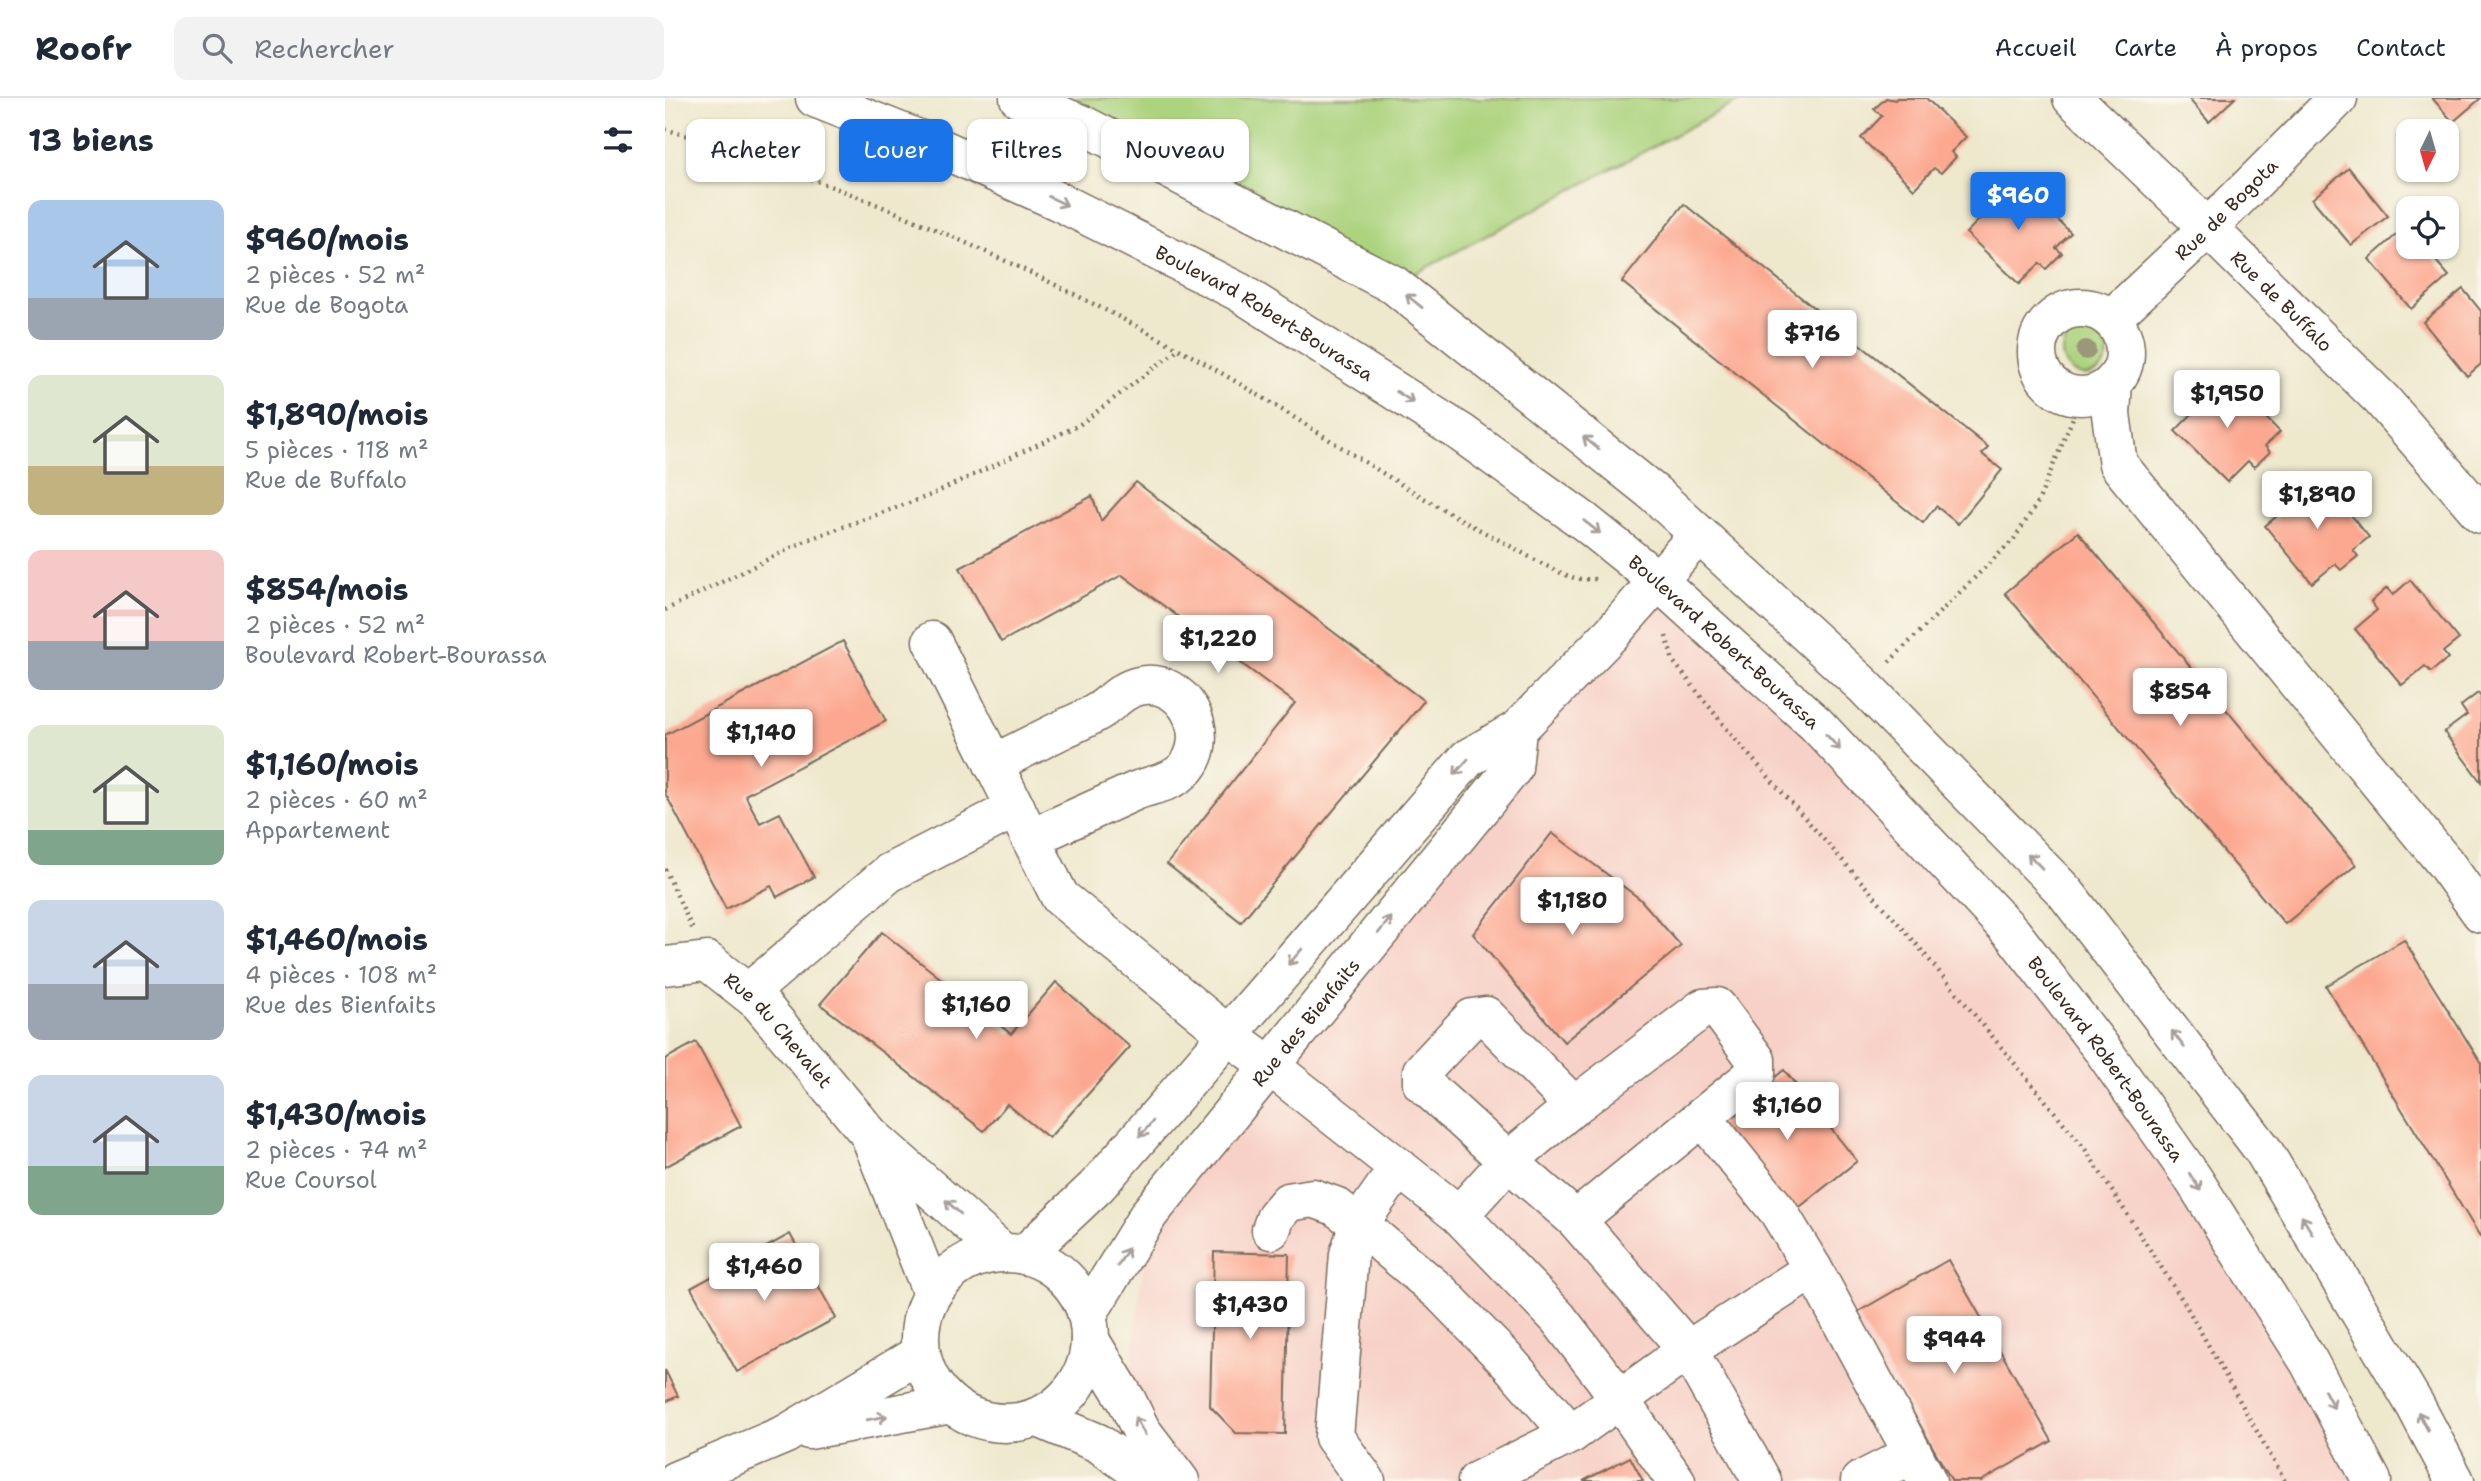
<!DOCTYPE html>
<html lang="fr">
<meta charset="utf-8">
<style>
body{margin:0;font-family:"Shantell Sans",sans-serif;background:#f2f2f3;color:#1f2937;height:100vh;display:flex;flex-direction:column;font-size:26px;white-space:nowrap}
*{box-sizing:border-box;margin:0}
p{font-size:23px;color:#747a83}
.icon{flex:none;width:38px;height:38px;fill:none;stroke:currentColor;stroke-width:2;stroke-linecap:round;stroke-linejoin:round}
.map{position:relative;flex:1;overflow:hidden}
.details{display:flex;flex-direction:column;background:#fff;width:665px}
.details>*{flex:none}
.banner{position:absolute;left:21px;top:21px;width:665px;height:63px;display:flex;gap:14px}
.needle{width:46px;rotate:185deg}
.buttons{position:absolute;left:1731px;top:21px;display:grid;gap:14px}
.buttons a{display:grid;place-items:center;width:63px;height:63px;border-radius:14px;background:#fff;box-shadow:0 2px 5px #0004;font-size:35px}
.price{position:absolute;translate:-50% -60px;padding:0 16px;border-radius:7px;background:#fff;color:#222;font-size:23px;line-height:46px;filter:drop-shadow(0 2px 4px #0008)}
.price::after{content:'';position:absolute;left:50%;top:42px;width:21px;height:16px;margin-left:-10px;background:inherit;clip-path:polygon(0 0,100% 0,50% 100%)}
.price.selected{background:#1a73e8;color:#fff}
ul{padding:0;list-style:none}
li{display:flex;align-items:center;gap:21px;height:175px;padding:0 28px}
li span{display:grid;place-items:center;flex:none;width:196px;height:140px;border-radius:14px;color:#555}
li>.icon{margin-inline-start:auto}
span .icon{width:84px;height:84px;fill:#fffc;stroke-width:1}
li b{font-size:30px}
h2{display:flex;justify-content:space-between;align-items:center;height:84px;padding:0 28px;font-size:30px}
.pill{padding:0 24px;border-radius:14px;background:#fff;box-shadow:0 2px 5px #0004;font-size:24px;line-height:63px}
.pill.selected{background:#1a73e8;color:#fff}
header{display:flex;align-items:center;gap:42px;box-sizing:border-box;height:98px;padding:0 35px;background:#fff;border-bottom:2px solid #e0e1e3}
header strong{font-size:33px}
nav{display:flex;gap:38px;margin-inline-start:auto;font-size:24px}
.search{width:490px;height:63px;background:#f2f2f3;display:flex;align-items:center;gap:18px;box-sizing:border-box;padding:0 24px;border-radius:14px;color:#747a83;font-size:26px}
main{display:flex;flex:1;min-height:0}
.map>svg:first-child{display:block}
.built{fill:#f7d1c7}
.green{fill:#acd37e;stroke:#747e4e;stroke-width:2}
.building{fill:#fca890}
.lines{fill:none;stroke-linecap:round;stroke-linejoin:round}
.minor-casing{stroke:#7a6c5b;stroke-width:41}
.highway-casing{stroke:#7a6c5b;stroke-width:41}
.path{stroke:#7a6c5b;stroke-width:4.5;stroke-dasharray:2 5;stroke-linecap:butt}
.minor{stroke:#fff;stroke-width:38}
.highway{stroke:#fff;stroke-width:38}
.tree{fill:#9b977a}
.oneway{stroke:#a79f9a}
.labels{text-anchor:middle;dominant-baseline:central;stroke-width:5;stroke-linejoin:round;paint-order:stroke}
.street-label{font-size:19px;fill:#3b2a1e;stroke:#fbf7ec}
</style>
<header>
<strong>Roofr</strong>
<div class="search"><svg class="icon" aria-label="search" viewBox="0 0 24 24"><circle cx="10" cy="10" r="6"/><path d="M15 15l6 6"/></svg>Rechercher</div>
<nav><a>Accueil</a><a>Carte</a><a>À propos</a><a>Contact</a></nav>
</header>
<main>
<section class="details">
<h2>13 biens<svg class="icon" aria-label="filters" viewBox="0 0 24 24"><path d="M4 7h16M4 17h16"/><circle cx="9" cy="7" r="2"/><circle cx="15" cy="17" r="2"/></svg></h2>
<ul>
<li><span style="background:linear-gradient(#a9c7e8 70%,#9aa5b1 0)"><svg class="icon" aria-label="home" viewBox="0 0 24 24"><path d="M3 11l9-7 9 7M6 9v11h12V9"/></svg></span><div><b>$960/mois</b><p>2 pièces · 52 m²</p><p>Rue de Bogota</p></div></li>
<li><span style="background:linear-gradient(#dfe7d0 65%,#c2b280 0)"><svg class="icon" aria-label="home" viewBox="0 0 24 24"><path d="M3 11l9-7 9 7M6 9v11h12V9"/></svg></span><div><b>$1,890/mois</b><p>5 pièces · 118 m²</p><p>Rue de Buffalo</p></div></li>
<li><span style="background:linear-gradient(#f6c9c9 65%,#9aa5b1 0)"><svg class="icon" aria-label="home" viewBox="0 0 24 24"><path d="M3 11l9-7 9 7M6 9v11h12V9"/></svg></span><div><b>$854/mois</b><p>2 pièces · 52 m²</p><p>Boulevard Robert-Bourassa</p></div></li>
<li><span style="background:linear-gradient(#dfe7d0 75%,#7fa58c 0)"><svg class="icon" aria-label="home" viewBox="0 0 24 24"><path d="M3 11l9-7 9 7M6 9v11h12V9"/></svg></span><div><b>$1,160/mois</b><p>2 pièces · 60 m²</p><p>Appartement</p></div></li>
<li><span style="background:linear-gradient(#c9d6e8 60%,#9aa5b1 0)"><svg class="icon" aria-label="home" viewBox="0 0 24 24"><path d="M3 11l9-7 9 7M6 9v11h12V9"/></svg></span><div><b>$1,460/mois</b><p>4 pièces · 108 m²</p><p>Rue des Bienfaits</p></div></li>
<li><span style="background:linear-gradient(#c9d6e8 65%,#7fa58c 0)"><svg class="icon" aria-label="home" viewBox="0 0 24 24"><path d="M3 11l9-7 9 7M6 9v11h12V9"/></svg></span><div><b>$1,430/mois</b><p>2 pièces · 74 m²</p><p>Rue Coursol</p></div></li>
</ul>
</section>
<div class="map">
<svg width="1816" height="1383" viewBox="0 0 1816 1383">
<rect width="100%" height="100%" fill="#fbf7ec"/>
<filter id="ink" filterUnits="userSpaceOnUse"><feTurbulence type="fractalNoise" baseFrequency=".0143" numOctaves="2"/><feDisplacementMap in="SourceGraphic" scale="14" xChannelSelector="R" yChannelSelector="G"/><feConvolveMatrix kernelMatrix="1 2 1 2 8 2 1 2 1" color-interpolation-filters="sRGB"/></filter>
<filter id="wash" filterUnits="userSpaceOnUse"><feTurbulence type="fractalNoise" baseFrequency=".00686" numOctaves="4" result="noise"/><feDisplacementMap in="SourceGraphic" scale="28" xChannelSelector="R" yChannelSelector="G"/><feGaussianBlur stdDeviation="1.57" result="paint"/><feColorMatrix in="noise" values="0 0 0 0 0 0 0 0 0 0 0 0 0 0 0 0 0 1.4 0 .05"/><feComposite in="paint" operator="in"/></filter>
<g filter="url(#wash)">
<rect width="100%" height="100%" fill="#eee8cd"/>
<polygon class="built" points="992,482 1348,836 1707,1383 515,1383 462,1303 484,1116 852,632"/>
<g class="green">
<polygon points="354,0 1079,0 729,187"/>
<circle cx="1420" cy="254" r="23"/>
</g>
<g id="blocks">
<g class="building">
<polygon points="1221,0 1230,2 1232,0 1261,0 1301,39 1286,54 1291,59 1276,75 1269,70 1249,91 1196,40 1217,18 1209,11"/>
<polygon points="1523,0 1570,0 1544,24"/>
<polygon points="1767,0 1816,0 1788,24"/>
<polygon points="1684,70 1723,118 1686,147 1647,101"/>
<polygon points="1351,81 1406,135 1391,150 1397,155 1381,171 1375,165 1354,186 1301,135 1322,114 1315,107 1330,91 1335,97"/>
<polygon points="1019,106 1323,349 1317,356 1337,372 1293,426 1271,408 1258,425 957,184"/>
<polygon points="1741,128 1743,149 1759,149 1784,178 1746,211 1704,161"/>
<polygon points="1798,191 1816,213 1816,266 1802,278 1758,224"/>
<polygon points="1561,279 1615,334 1600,348 1605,354 1589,369 1583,363 1562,384 1510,333 1531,312 1524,304 1539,290 1545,295"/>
<polygon points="1656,380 1704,439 1688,452 1693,458 1676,472 1670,466 1647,485 1600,428 1623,409 1617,401 1633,388 1639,394"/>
<polygon points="471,384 759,603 576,824 502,766 630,605 457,477 336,544 295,470 427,398 436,423"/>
<polygon points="1413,434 1691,767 1620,826 1340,495"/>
<polygon points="1745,482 1794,541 1778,554 1783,560 1766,574 1760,568 1737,587 1690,531 1712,512 1706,504 1722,490 1728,497"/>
<polygon points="178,543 221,623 80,697 95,725 115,715 149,779 112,799 106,788 61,811 0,695 0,637"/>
<polygon points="1813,595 1816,599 1816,684 1779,634 1802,617 1796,608"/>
<polygon points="887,735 975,801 1016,848 899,944 808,836"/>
<polygon points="217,834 346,936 391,884 465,949 384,1040 342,1006 319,1033 155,906"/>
<polygon points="1739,842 1816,965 1816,1140 1661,888"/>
<polygon points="31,944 76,1028 0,1069 0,961"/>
<polygon points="1119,972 1192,1063 1126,1116 1053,1026"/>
<polygon points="125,1136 171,1220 72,1274 26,1190"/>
<polygon points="549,1154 624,1156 620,1336 571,1335 545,1308"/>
<polygon points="1283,1162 1387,1343 1316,1383 1287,1383 1191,1215"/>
<polygon points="0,1272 13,1298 0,1304"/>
<polygon points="965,1359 978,1383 918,1383"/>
</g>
</g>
</g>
<g filter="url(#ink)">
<use href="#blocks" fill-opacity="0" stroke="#7a6c5b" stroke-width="2"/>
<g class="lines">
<g class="minor-casing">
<g id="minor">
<path id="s1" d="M1407 0 1543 130 1717 302 1816 416"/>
<circle cx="1416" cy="254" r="44"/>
<path id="s2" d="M1446 221 1543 130 1673 0"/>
<polyline points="1448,284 1446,316 1453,366 1780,765 1816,815"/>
<polyline points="267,543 395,799 563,937 605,968 794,1117 893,1220 940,1281 1011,1383"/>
<path d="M328 666C352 654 376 642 400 630 411 625 423 620 434 613 448 604 456 592 474 588 519 578 549 636 521 670 507 686 486 686 468 694 434 709 400 725 366 740"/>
<path id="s3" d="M0 868 42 863 94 904 205 1037 338 1155"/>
<polyline points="83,895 224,775 351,710"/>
<polyline points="1037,1019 1113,1113 1148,1171"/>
<polyline points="207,1043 267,1195"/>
<polyline points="794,1117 843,1063 757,985 757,973 807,920 821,918 909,1008 1038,910 1052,909 1091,962 1091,975 911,1122 843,1063 909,1008"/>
<polyline points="911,1122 1023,1252 1097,1383"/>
<polyline points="606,1132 611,1118 623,1104 648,1100 670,1108 694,1126 776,1195 844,1265 906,1336"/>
<circle cx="340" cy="1240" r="85"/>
<polyline points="359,1157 432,1088 803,660 852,632 948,534 1033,437"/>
<path id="s4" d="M422 1217 484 1116 848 670 852 632"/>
<polyline points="425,1242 462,1303 476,1332 515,1383"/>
<polyline points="371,1319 433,1345 487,1383"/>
<polyline points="144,1332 286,1306"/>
<polyline points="10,1383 121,1336 256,1255"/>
<polyline points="701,1383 669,1339 684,1156 694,1126 734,1069"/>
<polyline points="812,1383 906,1336 1023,1252 1148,1171 1248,1356"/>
<polyline points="1195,1383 1248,1356 1262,1383"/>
</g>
</g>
<g class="highway-casing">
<g id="highway">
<path id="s5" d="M150 0 271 48 395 104 574 194 795 334 920 424 992 482 1151 626 1348 836 1440 955 1527 1079 1644 1264 1707 1383"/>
<polyline points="354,0 418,27 729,187 989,395 1199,588 1400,794 1598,1052 1750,1307 1790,1383"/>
</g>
</g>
<g class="path">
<path d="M0 31C178 85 351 162 514 251 624 311 725 386 836 443 855 453 887 473 907 479 914 482 925 481 933 481"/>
<polyline points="0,512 142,442 266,397 414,327 514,251"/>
<polyline points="1001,538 1008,563 1069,640 1248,842 1420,1051 1520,1206 1620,1383"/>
<polyline points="1224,564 1349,441 1373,404 1410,315"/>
<polyline points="0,771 27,830"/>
</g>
<use href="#minor" class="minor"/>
<use href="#highway" class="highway"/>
</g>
<circle class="tree" cx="1421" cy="252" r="10"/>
<defs><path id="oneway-shaft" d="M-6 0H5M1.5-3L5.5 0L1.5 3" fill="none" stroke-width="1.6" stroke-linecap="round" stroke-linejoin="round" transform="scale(1.75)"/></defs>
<g class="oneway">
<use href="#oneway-shaft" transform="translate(393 103) rotate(25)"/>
<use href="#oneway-shaft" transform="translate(749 203) rotate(-141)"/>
<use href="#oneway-shaft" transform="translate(740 299) rotate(33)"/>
<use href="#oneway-shaft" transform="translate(926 345) rotate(-141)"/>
<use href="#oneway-shaft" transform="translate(927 429) rotate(38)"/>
<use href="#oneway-shaft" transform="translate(1168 644) rotate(47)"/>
<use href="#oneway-shaft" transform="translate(796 669) rotate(131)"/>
<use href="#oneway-shaft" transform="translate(1370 763) rotate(-134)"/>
<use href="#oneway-shaft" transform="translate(720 827) rotate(-51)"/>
<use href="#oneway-shaft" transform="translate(630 859) rotate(131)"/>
<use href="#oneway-shaft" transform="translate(1513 941) rotate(-127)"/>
<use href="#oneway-shaft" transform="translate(481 1031) rotate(131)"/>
<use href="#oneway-shaft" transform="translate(1530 1084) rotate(57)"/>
<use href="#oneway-shaft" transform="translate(288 1109) rotate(-138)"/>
<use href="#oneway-shaft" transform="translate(1642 1127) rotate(-121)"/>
<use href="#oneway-shaft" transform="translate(458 1159) rotate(-59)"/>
<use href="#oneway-shaft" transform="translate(1664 1301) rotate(62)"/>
<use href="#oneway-shaft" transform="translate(212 1320) rotate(-10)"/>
<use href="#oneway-shaft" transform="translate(1758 1323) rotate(-118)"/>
<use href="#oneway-shaft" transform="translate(475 1328) rotate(-120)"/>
</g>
</g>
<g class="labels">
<g class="street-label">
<text stroke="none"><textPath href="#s2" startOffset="159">Rue de Bogota</textPath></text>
<text stroke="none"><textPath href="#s1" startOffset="292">Rue de Buffalo</textPath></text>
<text stroke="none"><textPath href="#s5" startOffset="499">Boulevard Robert-Bourassa</textPath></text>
<text stroke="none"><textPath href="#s5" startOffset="1066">Boulevard Robert-Bourassa</textPath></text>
<text stroke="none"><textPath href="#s4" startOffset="366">Rue des Bienfaits</textPath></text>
<text stroke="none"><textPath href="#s3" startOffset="142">Rue du Chevalet</textPath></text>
<text stroke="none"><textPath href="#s5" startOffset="1633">Boulevard Robert-Bourassa</textPath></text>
</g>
</g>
</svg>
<div class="buttons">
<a><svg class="needle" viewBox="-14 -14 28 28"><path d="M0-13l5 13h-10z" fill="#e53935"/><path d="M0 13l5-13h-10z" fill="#747a83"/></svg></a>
<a><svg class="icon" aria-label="locate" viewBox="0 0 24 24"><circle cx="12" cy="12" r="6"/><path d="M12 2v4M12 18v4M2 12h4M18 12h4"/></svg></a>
</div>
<b class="price selected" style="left:1353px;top:134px">$960</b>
<b class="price" style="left:1147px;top:272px">$716</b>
<b class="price" style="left:1562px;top:332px">$1,950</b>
<b class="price" style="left:1652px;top:433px">$1,890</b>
<b class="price" style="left:553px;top:577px">$1,220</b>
<b class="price" style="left:1515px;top:630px">$854</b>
<b class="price" style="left:96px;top:671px">$1,140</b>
<b class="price" style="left:907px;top:839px">$1,180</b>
<b class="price" style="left:311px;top:943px">$1,160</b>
<b class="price" style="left:1122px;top:1044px">$1,160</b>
<b class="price" style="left:99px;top:1205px">$1,460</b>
<b class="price" style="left:585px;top:1243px">$1,430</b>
<b class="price" style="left:1289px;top:1278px">$944</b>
<div class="banner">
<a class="pill">Acheter</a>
<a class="pill selected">Louer</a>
<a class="pill">Filtres</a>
<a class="pill">Nouveau</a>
</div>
</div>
</main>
